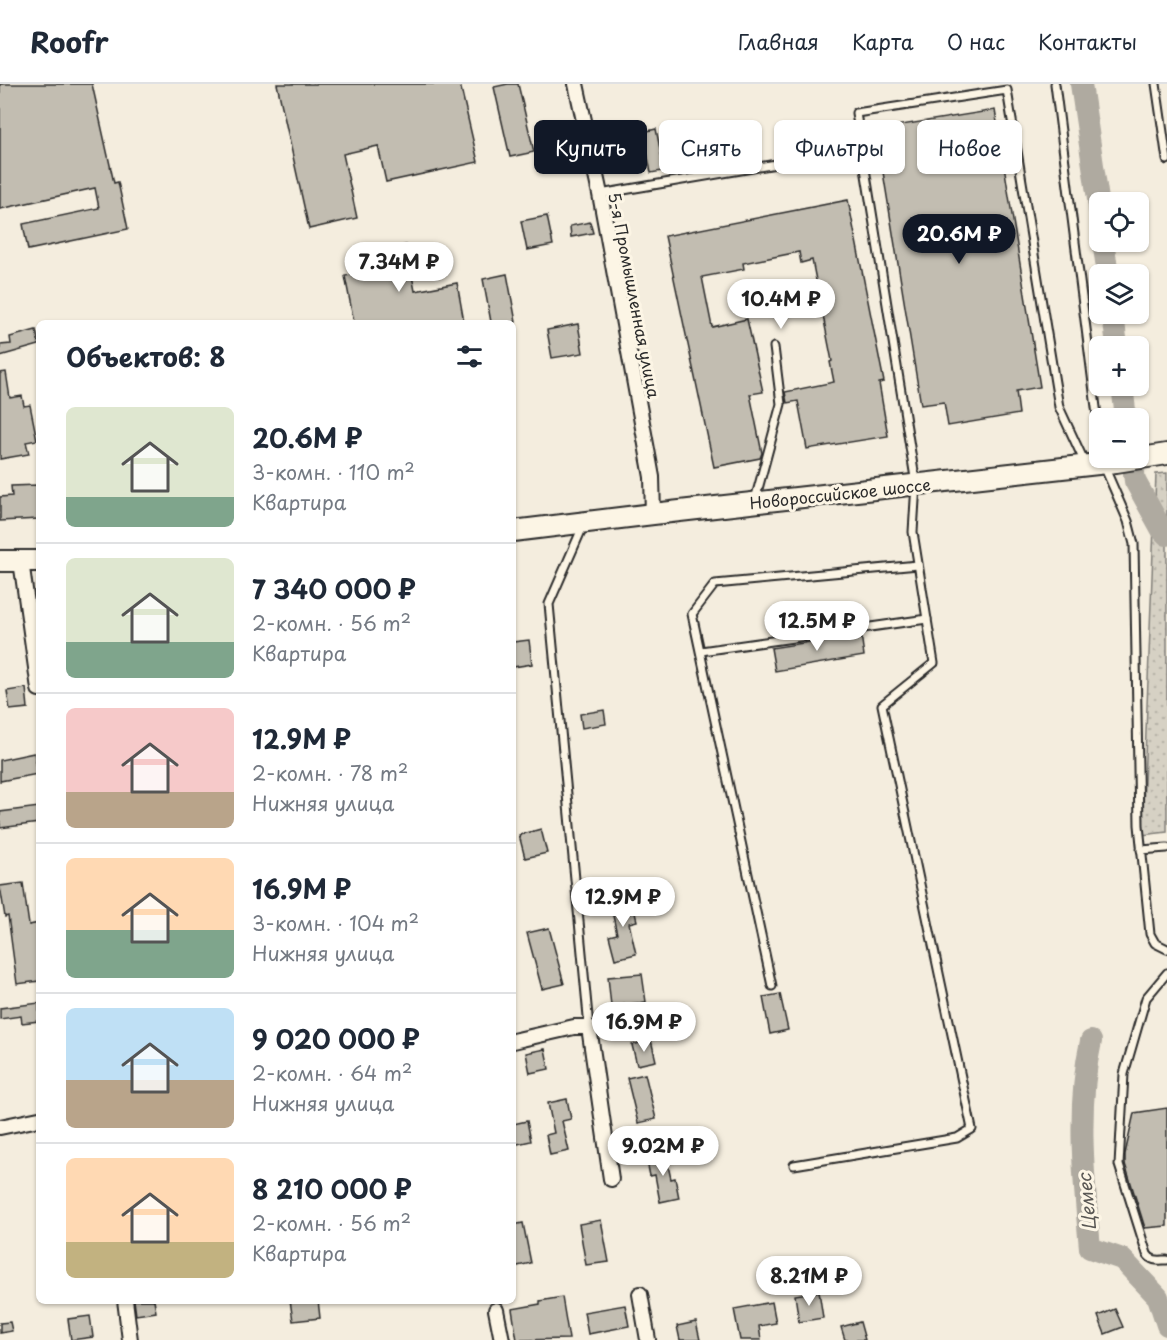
<!DOCTYPE html>
<html lang="ru">
<meta charset="utf-8">
<style>
body{margin:0;font-family:"Playpen Sans",sans-serif;background:#f2f2f3;color:#1f2937;height:100vh;display:flex;flex-direction:column;font-size:22px;white-space:nowrap}
*{box-sizing:border-box;margin:0}
p{font-size:20px;color:#747a83}
.icon{flex:none;width:33px;height:33px;fill:none;stroke:currentColor;stroke-width:2;stroke-linecap:round;stroke-linejoin:round}
.map{position:relative;flex:1;overflow:hidden}
.sheet{position:absolute;left:36px;top:236px;width:480px;height:984px;display:flex;flex-direction:column;background:#fff;border-radius:9px;box-shadow:0 2px 4px #0004}
.sheet>*{flex:none}
.guide{position:absolute;left:534px;top:36px;width:543px;height:54px;display:flex;gap:12px}
.tools{position:absolute;left:1089px;top:108px;display:grid;gap:12px}
.tools a{display:grid;place-items:center;width:60px;height:60px;border-radius:9px;background:#fff;box-shadow:0 2px 4px #0004;font-size:30px}
.price{position:absolute;translate:-50% -51px;padding:0 14px;border-radius:21px;background:#fff;color:#222;font-size:20px;line-height:39px;filter:drop-shadow(0 2px 3px #0008)}
.price::after{content:'';position:absolute;left:50%;top:36px;width:18px;height:14px;margin-left:-9px;background:inherit;clip-path:polygon(0 0,100% 0,50% 100%)}
.price.active{background:#111827;color:#fff}
ul{padding:0;list-style:none}
li{display:flex;align-items:center;gap:18px;height:150px;padding:0 30px}
li+li{border-top:2px solid #e0e1e3}
li span{display:grid;place-items:center;flex:none;width:168px;height:120px;border-radius:9px;color:#555}
li>.icon{margin-inline-start:auto}
span .icon{width:72px;height:72px;fill:#fffc;stroke-width:1}
li b{font-size:26px}
h2{display:flex;justify-content:space-between;align-items:center;height:72px;padding:0 30px;font-size:26px}
.chip{padding:0 21px;border-radius:9px;background:#fff;box-shadow:0 2px 4px #0004;font-size:21px;line-height:54px}
.chip.active{background:#111827;color:#fff}
header{display:flex;align-items:center;gap:36px;box-sizing:border-box;height:84px;padding:0 30px;background:#fff;border-bottom:2px solid #e0e1e3}
header strong{font-size:28px}
nav{display:flex;gap:33px;margin-inline-start:auto;font-size:21px}
.map>svg:first-child{display:block}
.grass{fill:url(#grass-dots);stroke:#807e78;stroke-width:1.5}
.lines{fill:none;stroke-linecap:round;stroke-linejoin:round}
.river{stroke:#afaaa0;stroke-width:22}
.building{fill:#c2bdb1;stroke:#2b2b2b;stroke-width:1.5}
.service-casing{stroke:#2b2b2b;stroke-width:11}
.minor-casing{stroke:#2b2b2b;stroke-width:18}
.secondary-casing{stroke:#2b2b2b;stroke-width:24}
.service{stroke:#fcf5e5;stroke-width:7}
.minor{stroke:#fcf5e5;stroke-width:14}
.secondary{stroke:#fcf5e5;stroke-width:20}
.labels{text-anchor:middle;dominant-baseline:central;stroke-width:6;stroke-linejoin:round;paint-order:stroke}
.street-label{font-size:16px;fill:#2b2b2b;stroke:#fcf5e5}
.water-label{font-size:18px;font-style:italic;fill:#595754;stroke:#fcf5e5}
</style>
<header>
<strong>Roofr</strong>
<nav><a>Главная</a><a>Карта</a><a>О нас</a><a>Контакты</a></nav>
</header>
<div class="map">
<svg width="1167" height="1256" viewBox="0 0 1167 1256">
<defs>
<pattern id="grass-dots" width="8" height="8" patternUnits="userSpaceOnUse" patternTransform="scale(1.5)"><rect width="8" height="8" fill="#d6d1c4"/><path d="M2 2h.1M6 6h.1" fill="none" stroke="#b8b4a9" stroke-width="1.8" stroke-linecap="round"/></pattern>
</defs>
<rect width="100%" height="100%" fill="#f4edde"/>
<filter id="ink" filterUnits="userSpaceOnUse"><feTurbulence type="fractalNoise" baseFrequency=".0167" numOctaves="2"/><feDisplacementMap in="SourceGraphic" scale="12" xChannelSelector="R" yChannelSelector="G"/><feConvolveMatrix kernelMatrix="1 2 1 2 8 2 1 2 1" color-interpolation-filters="sRGB"/></filter>
<g filter="url(#ink)">
<polygon class="grass" points="1167,389 1167,748 1142,751 1156,390"/>
<g class="lines">
<g class="river">
<polyline points="1081,0 1100,129"/>
<polyline points="1103,158 1108,190"/>
<polyline points="1113,230 1117,262"/>
<polyline points="1122,302 1126,334"/>
<polyline points="1132,374 1135,397 1162,446 1167,451"/>
<path d="M1091 957C1076 1024 1084 1096 1090 1164L1122 1175 1158 1213 1167 1241"/>
</g>
</g>
<g class="building">
<polygon points="0,0 92,0 114,99 118,98 128,145 28,166 23,140 99,124 95,104 0,125"/>
<polygon points="277,0 460,0 478,78 386,98 378,62 343,70 357,134 309,145"/>
<polygon points="508,0 518,0 534,68 510,73 494,3"/>
<polygon points="995,26 1040,303 1016,307 1019,330 948,342 944,318 921,321 876,45"/>
<polygon points="656,45 662,74 666,73 668,86 651,89 643,48"/>
<polygon points="848,116 884,298 879,299 888,352 807,365 798,317 787,319 785,308 834,298 830,278 832,277 812,176 801,179 799,168 743,179 744,185 702,193 712,243 747,235 763,308 750,310 762,369 760,374 714,383 665,152"/>
<polygon points="547,132 553,161 527,166 521,137"/>
<polygon points="590,138 593,149 571,153 570,142"/>
<polygon points="406,161 415,207 457,199 464,238 354,238 345,192 371,188 367,168"/>
<polygon points="507,190 516,238 491,238 483,195"/>
<polygon points="578,240 583,269 552,274 547,246"/>
<polygon points="36,246 39,261 0,272 0,261 11,260 10,253"/>
<polygon points="6,288 10,314 22,312 24,322 30,321 37,356 26,358 29,370 0,375 0,289"/>
<polygon points="39,401 39,435 0,437 0,413 12,412 11,402"/>
<polygon points="861,550 864,572 775,587 771,564"/>
<polygon points="529,556 532,580 513,583 513,558"/>
<polygon points="26,604 28,624 10,626 7,607"/>
<polygon points="604,626 606,640 582,644 580,630"/>
<polygon points="34,669 38,690 0,697 0,676"/>
<polygon points="39,723 39,739 0,744 0,728"/>
<polygon points="541,745 547,769 525,774 519,751"/>
<polygon points="23,799 29,841 39,839 39,897 17,900 8,832 5,833 0,802"/>
<polygon points="631,813 637,837 629,839 636,870 615,875 609,852 617,850 610,818"/>
<polygon points="549,844 564,900 542,905 527,849"/>
<polygon points="642,890 646,918 611,922 608,893"/>
<polygon points="780,910 788,946 770,950 763,913"/>
<polygon points="39,919 39,937 22,939 21,932 0,935 0,924"/>
<polygon points="651,956 656,977 637,981 632,961"/>
<polygon points="545,965 549,985 530,989 526,969"/>
<polygon points="645,990 656,1035 638,1039 627,994"/>
<polygon points="567,1015 571,1035 562,1037 569,1067 550,1071 546,1051 554,1049 548,1019"/>
<polygon points="1167,1024 1167,1142 1145,1144 1125,1080 1125,1070 1134,1029"/>
<polygon points="527,1037 531,1057 513,1061 513,1040"/>
<polygon points="665,1068 671,1095 675,1094 679,1114 660,1118 655,1091 650,1092 646,1072"/>
<polygon points="601,1136 609,1178 586,1181 579,1140"/>
<polygon points="523,1139 531,1179 513,1183 513,1141"/>
<polygon points="819,1207 823,1234 799,1238 795,1211"/>
<polygon points="562,1213 569,1255 517,1256 512,1225 540,1220 540,1217"/>
<polygon points="134,1216 154,1216 156,1228 136,1231"/>
<polygon points="290,1216 318,1216 320,1234 293,1237"/>
<polygon points="772,1218 776,1239 759,1242 761,1256 740,1256 734,1225"/>
<polygon points="625,1221 629,1242 588,1250 584,1228"/>
<polygon points="1115,1225 1123,1243 1105,1250 1098,1232"/>
<polygon points="90,1232 93,1253 71,1256 68,1235"/>
<polygon points="10,1238 12,1247 0,1249 0,1239"/>
<polygon points="696,1238 700,1256 680,1256 677,1242"/>
<polygon points="860,1238 865,1256 845,1256 841,1243"/>
</g>
<g class="lines">
<g class="service-casing">
<g id="service">
<polyline points="1055,0 1100,355"/>
<polyline points="1156,0 1167,76"/>
<polyline points="600,110 788,78"/>
<polyline points="1104,382 1128,437 1134,460 1139,741 1150,850 1155,859 1167,865"/>
<polyline points="755,416 781,320 774,263"/>
<polyline points="584,440 549,520 589,943"/>
<polyline points="701,567 927,535"/>
<polyline points="1141,766 1167,764"/>
<path d="M1167 889 1146 914 1124 990 1119 1081 1147 1170C1152 1178 1159 1176 1167 1176"/>
<polyline points="772,902 692,530 715,500 918,481"/>
<polyline points="794,1081 957,1054 972,1045 882,621 934,579 913,448 916,400 856,29 1007,6 1059,323 1085,379"/>
</g>
</g>
<g class="minor-casing">
<g id="minor">
<polyline points="576,0 600,110 652,393 653,430"/>
<polyline points="21,477 39,605"/>
<polyline points="513,957 574,943 589,943 611,1095"/>
<polyline points="0,1043 39,1035"/>
<polyline points="640,1210 648,1256"/>
<polyline points="125,1216 130,1256"/>
<polyline points="496,1226 502,1256"/>
</g>
</g>
<g class="secondary-casing">
<g id="secondary">
<polyline points="513,447 653,430 1116,378 1167,370"/>
<polyline points="0,477 39,477"/>
</g>
</g>
<use href="#service" class="service"/>
<use href="#minor" class="minor"/>
<use href="#secondary" class="secondary"/>
</g>
</g>
<g class="labels">
<g class="street-label">
<text transform="translate(635 211) rotate(79)">5-я Промышленная улица</text>
<text transform="translate(840 409) rotate(-6)">Новороссийское шоссе</text>
</g>
<g class="water-label">
<text transform="translate(1086 1118) rotate(-95)">Цемес</text>
</g>
</g>
</svg>
<div class="tools">
<a><svg class="icon" aria-label="locate" viewBox="0 0 24 24"><circle cx="12" cy="12" r="6"/><path d="M12 2v4M12 18v4M2 12h4M18 12h4"/></svg></a>
<a><svg class="icon" aria-label="layers" viewBox="0 0 24 24"><path d="M12 4l9 5-9 5-9-5zM3 14l9 5 9-5"/></svg></a>
<a>+</a>
<a>−</a>
</div>
<b class="price active" style="left:959px;top:181px">20.6M ₽</b>
<b class="price" style="left:399px;top:209px">7.34M ₽</b>
<b class="price" style="left:781px;top:246px">10.4M ₽</b>
<b class="price" style="left:817px;top:568px">12.5M ₽</b>
<b class="price" style="left:623px;top:844px">12.9M ₽</b>
<b class="price" style="left:644px;top:969px">16.9M ₽</b>
<b class="price" style="left:663px;top:1093px">9.02M ₽</b>
<b class="price" style="left:809px;top:1223px">8.21M ₽</b>
<div class="guide">
<a class="chip active">Купить</a>
<a class="chip">Снять</a>
<a class="chip">Фильтры</a>
<a class="chip">Новое</a>
</div>
<section class="sheet">
<h2>Объектов: 8<svg class="icon" aria-label="filters" viewBox="0 0 24 24"><path d="M4 7h16M4 17h16"/><circle cx="9" cy="7" r="2"/><circle cx="15" cy="17" r="2"/></svg></h2>
<ul>
<li><span style="background:linear-gradient(#dfe7d0 75%,#7fa58c 0)"><svg class="icon" aria-label="home" viewBox="0 0 24 24"><path d="M3 11l9-7 9 7M6 9v11h12V9"/></svg></span><div><b>20.6M ₽</b><p>3-комн. · 110 m²</p><p>Квартира</p></div></li>
<li><span style="background:linear-gradient(#dfe7d0 70%,#7fa58c 0)"><svg class="icon" aria-label="home" viewBox="0 0 24 24"><path d="M3 11l9-7 9 7M6 9v11h12V9"/></svg></span><div><b>7 340 000 ₽</b><p>2-комн. · 56 m²</p><p>Квартира</p></div></li>
<li><span style="background:linear-gradient(#f6c9c9 70%,#b9a48a 0)"><svg class="icon" aria-label="home" viewBox="0 0 24 24"><path d="M3 11l9-7 9 7M6 9v11h12V9"/></svg></span><div><b>12.9M ₽</b><p>2-комн. · 78 m²</p><p>Нижняя улица</p></div></li>
<li><span style="background:linear-gradient(#ffd9b3 60%,#7fa58c 0)"><svg class="icon" aria-label="home" viewBox="0 0 24 24"><path d="M3 11l9-7 9 7M6 9v11h12V9"/></svg></span><div><b>16.9M ₽</b><p>3-комн. · 104 m²</p><p>Нижняя улица</p></div></li>
<li><span style="background:linear-gradient(#bfe0f5 60%,#b9a48a 0)"><svg class="icon" aria-label="home" viewBox="0 0 24 24"><path d="M3 11l9-7 9 7M6 9v11h12V9"/></svg></span><div><b>9 020 000 ₽</b><p>2-комн. · 64 m²</p><p>Нижняя улица</p></div></li>
<li><span style="background:linear-gradient(#ffd9b3 70%,#c2b280 0)"><svg class="icon" aria-label="home" viewBox="0 0 24 24"><path d="M3 11l9-7 9 7M6 9v11h12V9"/></svg></span><div><b>8 210 000 ₽</b><p>2-комн. · 56 m²</p><p>Квартира</p></div></li>
</ul>
</section>
</div>
